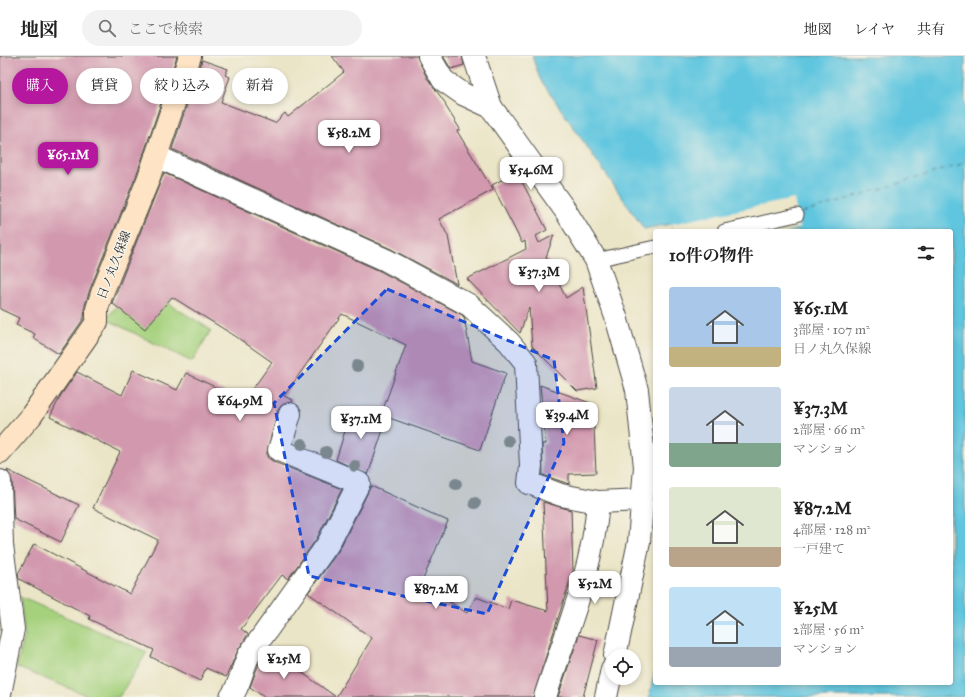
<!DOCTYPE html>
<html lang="ja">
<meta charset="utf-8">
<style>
body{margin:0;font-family:"IM FELL Great Primer","Noto Serif JP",serif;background:#f2f2f2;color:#222;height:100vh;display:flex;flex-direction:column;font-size:15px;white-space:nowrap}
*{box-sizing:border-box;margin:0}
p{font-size:13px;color:#767676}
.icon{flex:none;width:22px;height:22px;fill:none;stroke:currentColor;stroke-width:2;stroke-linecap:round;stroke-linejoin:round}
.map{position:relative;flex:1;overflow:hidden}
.details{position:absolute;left:653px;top:173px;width:300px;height:456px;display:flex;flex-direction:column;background:#fff;border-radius:4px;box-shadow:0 2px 6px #0003}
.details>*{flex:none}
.guide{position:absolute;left:12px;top:12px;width:380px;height:36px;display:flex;gap:8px}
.buttons{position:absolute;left:605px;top:593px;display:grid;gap:8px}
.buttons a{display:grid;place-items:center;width:36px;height:36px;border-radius:50%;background:#fff;box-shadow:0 2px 6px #0003;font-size:20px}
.price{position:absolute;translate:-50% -34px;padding:0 9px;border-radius:8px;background:#fff;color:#222;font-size:13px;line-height:26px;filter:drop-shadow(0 1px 2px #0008)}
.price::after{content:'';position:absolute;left:50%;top:24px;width:12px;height:9px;margin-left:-6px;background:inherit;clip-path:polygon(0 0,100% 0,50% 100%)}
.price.current{background:#b5179e;color:#fff}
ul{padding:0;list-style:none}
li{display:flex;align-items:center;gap:12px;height:100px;padding:0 16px}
li span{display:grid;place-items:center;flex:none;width:112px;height:80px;border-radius:4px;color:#555}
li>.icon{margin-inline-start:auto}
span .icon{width:48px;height:48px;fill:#fffc;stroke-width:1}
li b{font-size:17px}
h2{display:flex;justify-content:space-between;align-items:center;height:48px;padding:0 16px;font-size:17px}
.tag{padding:0 14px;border-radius:18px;background:#fff;box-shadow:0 2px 6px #0003;font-size:14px;line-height:36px}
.tag.current{background:#b5179e;color:#fff}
header{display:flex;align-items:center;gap:24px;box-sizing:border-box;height:56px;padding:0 20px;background:#fff;border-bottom:1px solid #e0e0e0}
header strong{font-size:19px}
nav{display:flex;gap:22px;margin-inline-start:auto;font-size:14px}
.search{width:280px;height:36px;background:#f2f2f2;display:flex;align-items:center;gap:10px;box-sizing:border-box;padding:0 14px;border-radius:22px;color:#767676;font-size:15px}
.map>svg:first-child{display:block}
.green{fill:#a5d17d;stroke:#687e54}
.water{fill:#61c6df;stroke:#467885}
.pier{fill:#ebe5c7}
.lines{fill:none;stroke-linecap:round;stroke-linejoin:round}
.ferry{stroke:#3b5a61;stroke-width:1;stroke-dasharray:5 4;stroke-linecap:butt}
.building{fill:#d298ae}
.service-casing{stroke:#484742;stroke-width:15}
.minor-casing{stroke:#484742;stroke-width:24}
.secondary-casing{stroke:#484742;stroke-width:24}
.service{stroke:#fff;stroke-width:13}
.minor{stroke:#fff;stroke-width:22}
.secondary{stroke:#fee4c5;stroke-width:22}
.tree{fill:#92957d}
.marked{fill:#1d4ed8;fill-opacity:0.2;stroke:#1d4ed8;stroke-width:3;stroke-dasharray:8 5;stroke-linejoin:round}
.labels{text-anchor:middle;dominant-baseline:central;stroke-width:3;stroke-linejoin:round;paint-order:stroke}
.street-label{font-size:12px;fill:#2b2b2b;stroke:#f7f3e8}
</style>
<header>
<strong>地図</strong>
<div class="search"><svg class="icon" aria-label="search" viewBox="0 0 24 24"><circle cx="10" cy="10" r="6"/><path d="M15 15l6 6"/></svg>ここで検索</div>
<nav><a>地図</a><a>レイヤ</a><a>共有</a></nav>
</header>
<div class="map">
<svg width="965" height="641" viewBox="0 0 965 641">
<rect width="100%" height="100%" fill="#f7f3e8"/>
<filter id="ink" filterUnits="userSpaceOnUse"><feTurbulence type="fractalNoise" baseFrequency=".025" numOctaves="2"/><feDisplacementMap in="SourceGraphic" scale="8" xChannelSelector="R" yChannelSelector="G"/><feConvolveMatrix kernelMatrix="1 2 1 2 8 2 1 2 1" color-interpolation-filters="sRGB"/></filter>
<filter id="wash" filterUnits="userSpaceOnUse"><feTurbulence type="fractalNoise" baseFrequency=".012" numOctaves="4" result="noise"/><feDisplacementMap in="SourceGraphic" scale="16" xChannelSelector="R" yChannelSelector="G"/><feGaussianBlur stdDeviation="0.9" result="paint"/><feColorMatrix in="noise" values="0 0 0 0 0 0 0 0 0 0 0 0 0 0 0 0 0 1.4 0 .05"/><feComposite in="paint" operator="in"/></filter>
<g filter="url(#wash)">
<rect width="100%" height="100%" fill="#ebe5c7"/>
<g class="green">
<polygon points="148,212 184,224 168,247 211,274 192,306 106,263"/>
<polygon points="20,541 147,596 119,641 91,641 16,611 25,580"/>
</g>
<polygon class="water" points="532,0 965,0 965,641 649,641 655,614 655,627 951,627 951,175 673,175 671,168 644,173 540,23"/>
<g class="pier">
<polygon points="794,143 800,172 787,175 673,175 671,168"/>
<polygon points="655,203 655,261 647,263 620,210"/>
</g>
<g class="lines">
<polyline class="ferry" points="802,157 965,107"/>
</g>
<g id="blocks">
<g class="building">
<polygon points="0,0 177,0 136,120 90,233 85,249 84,262 59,298 33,282 35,278 16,269 19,262 0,253"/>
<polygon points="332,0 417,0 427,22 446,48 445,49 460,73 457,75 493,134 439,163 448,180 457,228 391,193 172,93 202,4 228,13 225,19 230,21 221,46 275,67 285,57 288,61 344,16"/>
<polygon points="443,0 462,0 464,9 451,13"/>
<polygon points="517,116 547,174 536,180 539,187 554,179 546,201 566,242 583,231 597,332 577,335 532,290 529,251 520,277 467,223 526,193 525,185 522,187 492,129"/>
<polygon points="164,117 380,215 462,259 464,261 472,305 506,317 480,394 381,359 406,289 342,258 284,340 293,344 292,346 282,349 278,354 267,396 267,401 274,406 342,433 317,482 288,523 282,519 241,573 248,578 238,594 226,621 206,612 200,625 151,601 154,594 89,563 90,560 19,523 18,518 34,488 130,538 158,484 93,452 120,396 50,361 61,339 77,316 122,339 133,314 177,334 186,317 244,345 272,306 235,280 172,241 145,273 112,247"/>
<polygon points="540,329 593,348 596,417 569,418 569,428 543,419 542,388 546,388"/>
<polygon points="355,352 387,362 368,419 336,404 349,362 351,363"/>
<polygon points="7,414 79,449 61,486 14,463 12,425"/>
<polygon points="371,430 448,465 421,528 467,557 476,541 508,553 511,544 548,555 543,446 571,454 573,515 533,641 336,641 372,582 308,537 339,494"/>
<polygon points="579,579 598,584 583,641 558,641"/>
<polygon points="269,593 336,641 264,641 250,631 260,605"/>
</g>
</g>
</g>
<g filter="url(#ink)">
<use href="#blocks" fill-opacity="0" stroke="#484742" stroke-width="1"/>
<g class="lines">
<g class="service-casing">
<g id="service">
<polyline points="724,175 797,159"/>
<polyline points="596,204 655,191"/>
</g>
</g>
<g class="minor-casing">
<g id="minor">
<polyline points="429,0 443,24 463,38 491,51"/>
<polyline points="474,0 491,51 565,154 596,204 616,261 637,334 645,411 639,486 615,600"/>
<polyline points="156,100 386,204 469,249 509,286 526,307 531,410 529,427 561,439 598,446 642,444"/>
<polyline points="0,425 2,489 13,573 0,638"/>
<path d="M231 641C240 630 242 612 249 599L328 488 359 427 279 394 290 358"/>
<path d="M545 641C566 576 593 515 598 446"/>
<polyline points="606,641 612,613"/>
</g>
</g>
<g class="secondary-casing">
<polyline id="secondary" points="0,396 31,360 97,266 97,253 102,237 148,124 190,0"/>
</g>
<use href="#service" class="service"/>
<use href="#minor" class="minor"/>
<use href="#secondary" class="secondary"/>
</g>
<g class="tree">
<circle cx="357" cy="310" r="6"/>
<circle cx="508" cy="385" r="6"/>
<circle cx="302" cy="388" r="6"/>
<circle cx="326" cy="396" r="6"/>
<circle cx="355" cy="410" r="6"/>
<circle cx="456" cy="428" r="6"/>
<circle cx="475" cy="447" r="6"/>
</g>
</g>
<path class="marked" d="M387 233 554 304 564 387 487 558 309 520 274 347Z"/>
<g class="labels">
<g class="street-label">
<text transform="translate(114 209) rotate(-69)">日ノ丸久保線</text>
</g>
</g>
</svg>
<div class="buttons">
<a><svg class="icon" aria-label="locate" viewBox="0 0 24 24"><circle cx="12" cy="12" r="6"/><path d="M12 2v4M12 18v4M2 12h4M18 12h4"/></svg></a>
</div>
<b class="price" style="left:349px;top:98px">¥58.2M</b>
<b class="price current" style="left:68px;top:120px">¥65.1M</b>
<b class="price" style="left:531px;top:135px">¥54.6M</b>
<b class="price" style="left:539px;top:237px">¥37.3M</b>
<b class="price" style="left:240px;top:366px">¥64.9M</b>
<b class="price" style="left:567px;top:380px">¥39.4M</b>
<b class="price" style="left:361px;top:384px">¥37.1M</b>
<b class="price" style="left:595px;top:549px">¥52M</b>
<b class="price" style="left:436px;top:554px">¥87.2M</b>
<b class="price" style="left:284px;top:624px">¥25M</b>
<div class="guide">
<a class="tag current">購入</a>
<a class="tag">賃貸</a>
<a class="tag">絞り込み</a>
<a class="tag">新着</a>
</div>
<section class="details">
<h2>10件の物件<svg class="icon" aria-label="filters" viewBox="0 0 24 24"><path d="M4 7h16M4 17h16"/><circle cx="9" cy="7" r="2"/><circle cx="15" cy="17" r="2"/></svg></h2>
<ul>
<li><span style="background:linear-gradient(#a9c7e8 75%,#c2b280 0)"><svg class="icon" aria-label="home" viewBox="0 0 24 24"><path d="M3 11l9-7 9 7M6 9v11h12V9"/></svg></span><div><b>¥65.1M</b><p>3部屋 · 107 m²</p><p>日ノ丸久保線</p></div></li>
<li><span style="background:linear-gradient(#c9d6e8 70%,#7fa58c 0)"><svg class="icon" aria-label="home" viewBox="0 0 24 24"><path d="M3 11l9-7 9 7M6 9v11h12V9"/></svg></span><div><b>¥37.3M</b><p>2部屋 · 66 m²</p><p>マンション</p></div></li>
<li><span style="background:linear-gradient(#dfe7d0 75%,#b9a48a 0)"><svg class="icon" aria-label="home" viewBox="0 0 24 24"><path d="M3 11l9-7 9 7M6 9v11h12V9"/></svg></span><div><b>¥87.2M</b><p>4部屋 · 128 m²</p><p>一戸建て</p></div></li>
<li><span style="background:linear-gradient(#bfe0f5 75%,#9aa5b1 0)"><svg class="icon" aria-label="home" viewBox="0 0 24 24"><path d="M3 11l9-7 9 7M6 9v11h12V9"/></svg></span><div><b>¥25M</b><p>2部屋 · 56 m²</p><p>マンション</p></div></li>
</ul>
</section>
</div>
